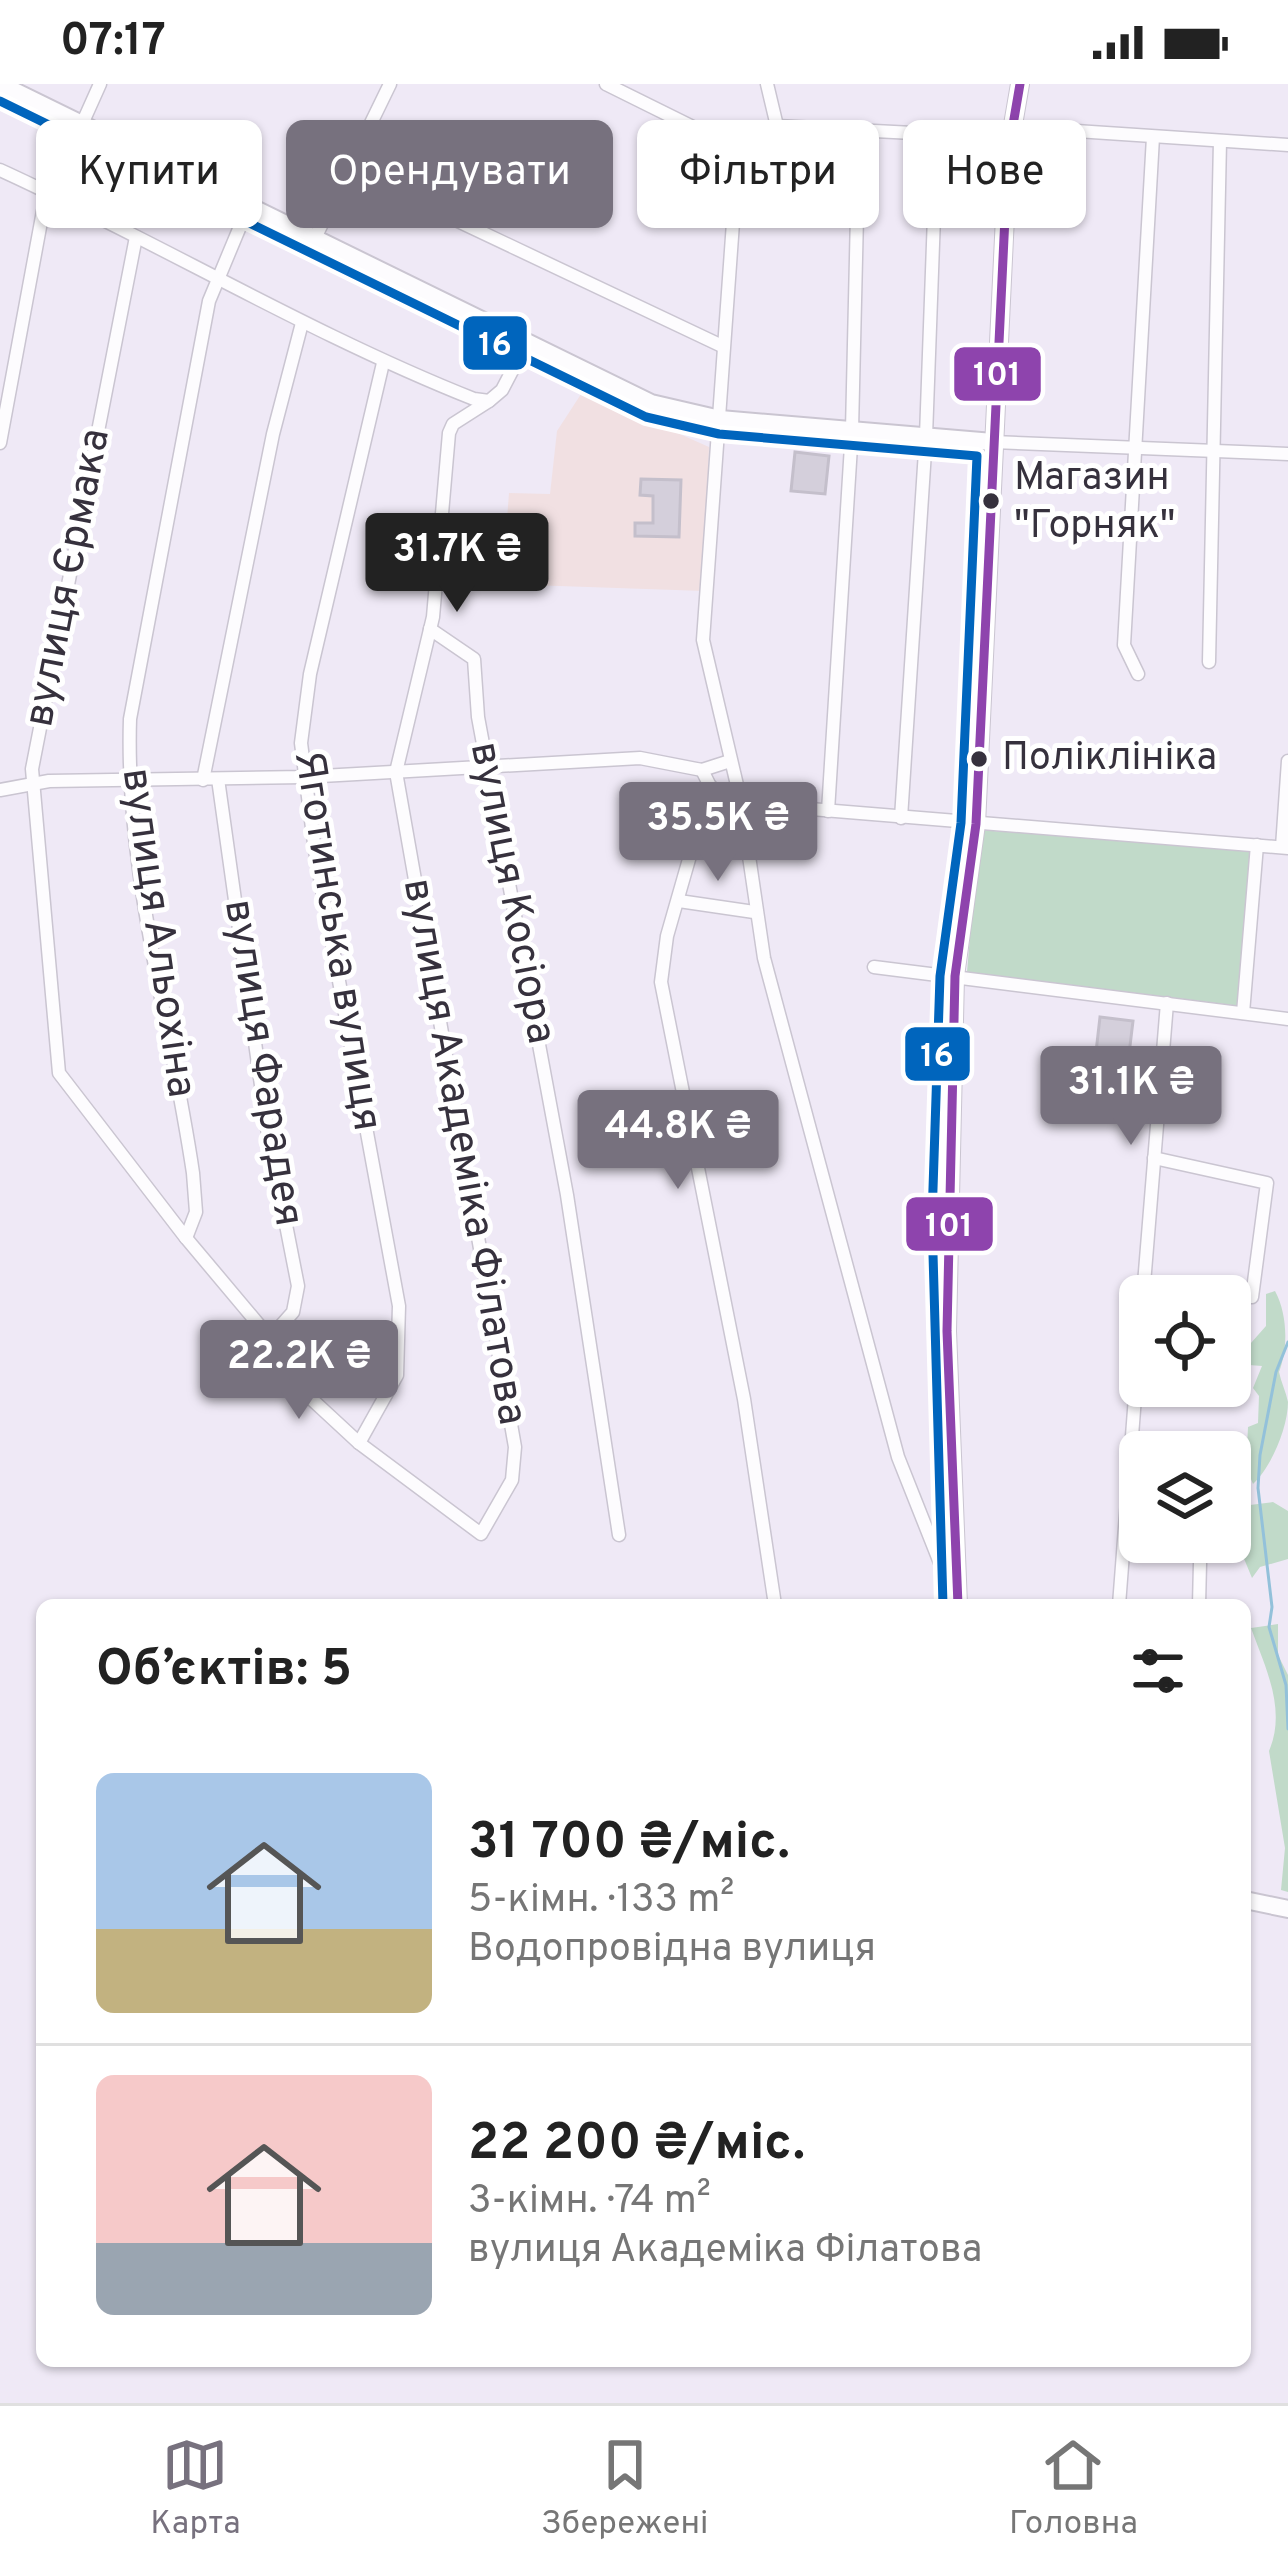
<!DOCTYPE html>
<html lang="uk">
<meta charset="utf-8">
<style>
body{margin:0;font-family:Overpass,sans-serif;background:#f6f6f6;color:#222;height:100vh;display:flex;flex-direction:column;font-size:45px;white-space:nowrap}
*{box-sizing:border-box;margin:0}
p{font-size:39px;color:#767676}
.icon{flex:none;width:66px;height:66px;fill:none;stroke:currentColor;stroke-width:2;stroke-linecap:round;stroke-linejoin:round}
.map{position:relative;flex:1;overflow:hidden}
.sheet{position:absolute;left:36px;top:1515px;width:1215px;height:768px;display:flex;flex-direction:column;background:#fff;border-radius:18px;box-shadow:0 3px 9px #0004}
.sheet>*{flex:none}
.top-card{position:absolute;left:36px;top:36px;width:1218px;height:108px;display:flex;gap:24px}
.tools{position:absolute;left:1119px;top:1191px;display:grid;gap:24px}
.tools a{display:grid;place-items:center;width:132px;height:132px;border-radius:18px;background:#fff;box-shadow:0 3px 9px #0004;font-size:60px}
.price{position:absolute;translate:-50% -102px;padding:0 27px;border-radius:12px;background:#77717e;color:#fff;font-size:39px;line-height:78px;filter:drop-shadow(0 3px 6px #0008)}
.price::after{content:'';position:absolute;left:50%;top:72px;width:36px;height:27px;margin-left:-18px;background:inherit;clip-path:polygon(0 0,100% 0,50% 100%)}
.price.on{background:#222;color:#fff}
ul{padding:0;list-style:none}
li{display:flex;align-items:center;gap:36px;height:300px;padding:0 60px}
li+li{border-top:3px solid #e0e0e0}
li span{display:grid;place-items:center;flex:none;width:336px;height:240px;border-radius:18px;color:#555}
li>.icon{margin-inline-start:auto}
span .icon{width:144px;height:144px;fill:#fffc;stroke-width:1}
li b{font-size:51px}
h2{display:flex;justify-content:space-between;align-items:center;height:144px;padding:0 60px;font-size:51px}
.pill{padding:0 42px;border-radius:18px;background:#fff;box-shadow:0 3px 9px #0004;font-size:42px;line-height:108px}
.pill.on{background:#77717e;color:#fff}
.status{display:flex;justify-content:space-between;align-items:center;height:84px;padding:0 60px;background:#fff;direction:ltr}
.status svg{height:33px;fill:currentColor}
.tabs{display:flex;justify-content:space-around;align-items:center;height:168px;border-top:3px solid #e0e0e0;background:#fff;font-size:33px;color:#767676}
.tabs a{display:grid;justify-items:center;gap:6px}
.tabs .on{color:#77717e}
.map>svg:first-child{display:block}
.education{fill:#f1e0e2}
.green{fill:#c1dac9}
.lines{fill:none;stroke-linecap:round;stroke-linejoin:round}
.stream{stroke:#93c1da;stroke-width:3}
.building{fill:#d4cfdb;stroke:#c4bfcb;stroke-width:3}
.street-casing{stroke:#cac5d1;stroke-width:15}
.secondary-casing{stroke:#cac5d1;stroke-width:20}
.street{stroke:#fdfcfe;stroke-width:12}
.secondary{stroke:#fdfcfe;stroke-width:16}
.bus-1-casing{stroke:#fff;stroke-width:18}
.bus-2-casing{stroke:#fff;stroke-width:18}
.bus-1{stroke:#8e44ad;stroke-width:9}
.bus-2{stroke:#0065bd;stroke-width:9}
.bus-dot{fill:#36313d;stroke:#fff;stroke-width:4.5}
.labels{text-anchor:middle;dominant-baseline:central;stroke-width:10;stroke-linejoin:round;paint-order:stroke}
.bus-label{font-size:39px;fill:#36313d;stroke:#fff;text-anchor:start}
.street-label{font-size:42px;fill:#36313d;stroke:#fff}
.line-badge{stroke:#fff;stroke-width:4.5}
.badge-label{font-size:33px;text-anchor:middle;font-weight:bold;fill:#fff}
</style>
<div class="status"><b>07:17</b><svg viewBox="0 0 49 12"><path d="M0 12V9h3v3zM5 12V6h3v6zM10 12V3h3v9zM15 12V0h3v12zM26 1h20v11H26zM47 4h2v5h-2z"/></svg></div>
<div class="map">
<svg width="1288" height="2319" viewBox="0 0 1288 2319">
<rect width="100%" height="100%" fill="#efe9f6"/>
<polygon class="education" points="583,307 709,363 704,507 502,500 509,409 550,410 557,347"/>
<g class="green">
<polygon points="979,746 1253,765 1240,922 967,888"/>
<path d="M1275 1207C1288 1231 1288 1265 1279 1288 1281 1298 1286 1308 1288 1318 1288 1343 1271 1384 1253 1400L1246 1383 1248 1343 1258 1339 1259 1312 1253 1304 1262 1282 1249 1281 1243 1268 1266 1242V1210Z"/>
<polygon points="1273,1418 1288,1427 1288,1475 1260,1483 1252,1494 1240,1465 1239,1435 1250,1421"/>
<path d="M1278 1540V1571L1288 1591V1808L1281 1806 1285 1764 1269 1667C1287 1625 1265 1583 1251 1544Z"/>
</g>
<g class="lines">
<polyline class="stream" points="1288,1258 1276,1288 1260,1371 1258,1404 1272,1523 1269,1543 1286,1601 1288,1645"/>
</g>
<g class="building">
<polygon points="795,368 829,372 825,410 791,407"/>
<polygon points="641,395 681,396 679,453 635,452 635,439 653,439 653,412 640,411"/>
<polygon points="1100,933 1133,937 1129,970 1121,970 1119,995 1099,993 1102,969 1096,968"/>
</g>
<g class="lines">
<g class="street-casing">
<g id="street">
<polyline points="606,0 727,60"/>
<polyline points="767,0 777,42"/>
<polyline points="727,60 737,83 703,556 741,718 764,874 898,1373 954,1514"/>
<polyline points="727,60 743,48 777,42 991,53 1016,43 1288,61"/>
<path d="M0 86C160 159 310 250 474 315L489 317 502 306 526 260"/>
<polyline points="350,86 722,262"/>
<polyline points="136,153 32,685 59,989 186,1154 270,1254 305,1309 359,1359 481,1450 512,1396 515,1363 396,688 433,533 449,349 453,340 489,317"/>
<polyline points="315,154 390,0"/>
<polyline points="993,358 1288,370"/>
<polyline points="0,359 43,127 100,0"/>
<polyline points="430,545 474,575 478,633 567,1111 619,1451"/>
<polyline points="1209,578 1220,57"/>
<polyline points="1138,590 1124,561 1153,53"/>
<polyline points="702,686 710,702 667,852 661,898 744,1315 775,1521"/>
<polyline points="218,695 267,1044 298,1202 293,1228 270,1254"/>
<polyline points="203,696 273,350 302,239"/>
<polyline points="710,702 727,715 761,721 1288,764"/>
<polyline points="0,706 49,697 304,693 640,674 702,686 730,677"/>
<polyline points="828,727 852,346 859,45"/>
<polyline points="901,734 926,352 937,50"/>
<polyline points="1282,763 1288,677"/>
<polyline points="679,817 754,828"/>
<polyline points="874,883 1288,935"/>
<polyline points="1243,929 1257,761"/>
<polyline points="1154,1074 1267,1099 1252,1213"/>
<path d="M186 1154 196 1128 193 1089C171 939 125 788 130 635L209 217 249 121"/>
<polyline points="1143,1212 1167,919"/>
<polyline points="359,1359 397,1291 399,1222 315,767 301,659 310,590 383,279"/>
<polyline points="1119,1521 1140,1248"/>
<polyline points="1199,1521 1200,1479"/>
</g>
</g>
<g class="secondary-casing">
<g id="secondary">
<polyline points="0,0 651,319 720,335 993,358"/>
<polyline points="958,1521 947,1247 955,892 976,740 1008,70 1020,0"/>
<polyline points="1245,1816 1288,1825"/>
</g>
</g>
<use href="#street" class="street"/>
<use href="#secondary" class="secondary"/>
<g class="bus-1-casing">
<polyline id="bus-1" points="958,1521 947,1247 955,892 976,740 1008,70 1020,0"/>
</g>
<g class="bus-2-casing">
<polyline id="bus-2" points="0,17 646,333 719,350 977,372 961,739 940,892 932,1135 943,1521"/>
</g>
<use href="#bus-1" class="bus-1"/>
<use href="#bus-2" class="bus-2"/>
</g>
<g class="bus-dot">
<circle cx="991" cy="417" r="10"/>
<circle cx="979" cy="675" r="10"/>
</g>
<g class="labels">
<g class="bus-label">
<text x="1014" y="395">Магазин<tspan x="1014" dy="48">"Горняк"</tspan></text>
<text x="1002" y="675">Поліклініка</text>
</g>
<g class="street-label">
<text transform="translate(69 494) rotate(-79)">вулиця Єрмака</text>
<text transform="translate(511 809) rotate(79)">вулиця Косіора</text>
<text transform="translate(157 849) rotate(82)">вулиця Альохіна</text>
<text transform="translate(336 857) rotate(81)">Яготинська вулиця</text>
<text transform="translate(262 979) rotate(81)">вулиця Фарадея</text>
<text transform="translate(463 1068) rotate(80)">вулиця Академіка Філатова</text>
</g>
</g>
<g class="line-badge">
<rect x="461" y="230" width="68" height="58" rx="12" fill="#0065bd"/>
<rect x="952" y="261" width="91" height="58" rx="12" fill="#8e44ad"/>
<rect x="903" y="941" width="69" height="58" rx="12" fill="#0065bd"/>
<rect x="904" y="1111" width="91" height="58" rx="12" fill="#8e44ad"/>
</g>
<g class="badge-label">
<text x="495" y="271">16</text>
<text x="997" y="301">101</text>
<text x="937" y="982">16</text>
<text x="949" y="1152">101</text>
</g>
</svg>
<div class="tools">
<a><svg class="icon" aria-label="locate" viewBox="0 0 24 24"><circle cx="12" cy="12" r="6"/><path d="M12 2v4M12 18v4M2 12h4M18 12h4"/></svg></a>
<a><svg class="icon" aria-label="layers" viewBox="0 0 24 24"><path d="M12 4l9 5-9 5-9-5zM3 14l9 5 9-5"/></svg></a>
</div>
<b class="price on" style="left:457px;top:531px">31.7K ₴</b>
<b class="price" style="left:718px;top:800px">35.5K ₴</b>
<b class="price" style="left:1131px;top:1064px">31.1K ₴</b>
<b class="price" style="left:678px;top:1108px">44.8K ₴</b>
<b class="price" style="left:299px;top:1338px">22.2K ₴</b>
<div class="top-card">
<a class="pill">Купити</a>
<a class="pill on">Орендувати</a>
<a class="pill">Фільтри</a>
<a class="pill">Нове</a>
</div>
<section class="sheet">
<h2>Об’єктів: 5<svg class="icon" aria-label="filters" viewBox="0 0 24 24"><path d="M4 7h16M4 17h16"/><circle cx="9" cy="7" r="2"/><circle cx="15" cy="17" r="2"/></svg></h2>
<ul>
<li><span style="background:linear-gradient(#a9c7e8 65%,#c2b280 0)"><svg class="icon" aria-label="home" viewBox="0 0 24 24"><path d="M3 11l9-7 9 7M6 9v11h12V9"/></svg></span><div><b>31 700 ₴/міс.</b><p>5-кімн. · 133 m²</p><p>Водопровідна вулиця</p></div></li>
<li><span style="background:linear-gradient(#f6c9c9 70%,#9aa5b1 0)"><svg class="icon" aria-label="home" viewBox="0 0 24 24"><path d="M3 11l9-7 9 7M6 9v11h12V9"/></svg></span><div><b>22 200 ₴/міс.</b><p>3-кімн. · 74 m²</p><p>вулиця Академіка Філатова</p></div></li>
</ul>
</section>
</div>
<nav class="tabs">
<a class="on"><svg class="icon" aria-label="map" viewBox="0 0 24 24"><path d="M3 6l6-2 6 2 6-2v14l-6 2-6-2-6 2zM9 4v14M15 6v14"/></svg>Карта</a>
<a><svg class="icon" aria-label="saved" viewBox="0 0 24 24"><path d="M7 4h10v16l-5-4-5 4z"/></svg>Збережені</a>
<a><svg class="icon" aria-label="home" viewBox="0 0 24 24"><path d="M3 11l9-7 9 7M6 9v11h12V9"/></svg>Головна</a>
</nav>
